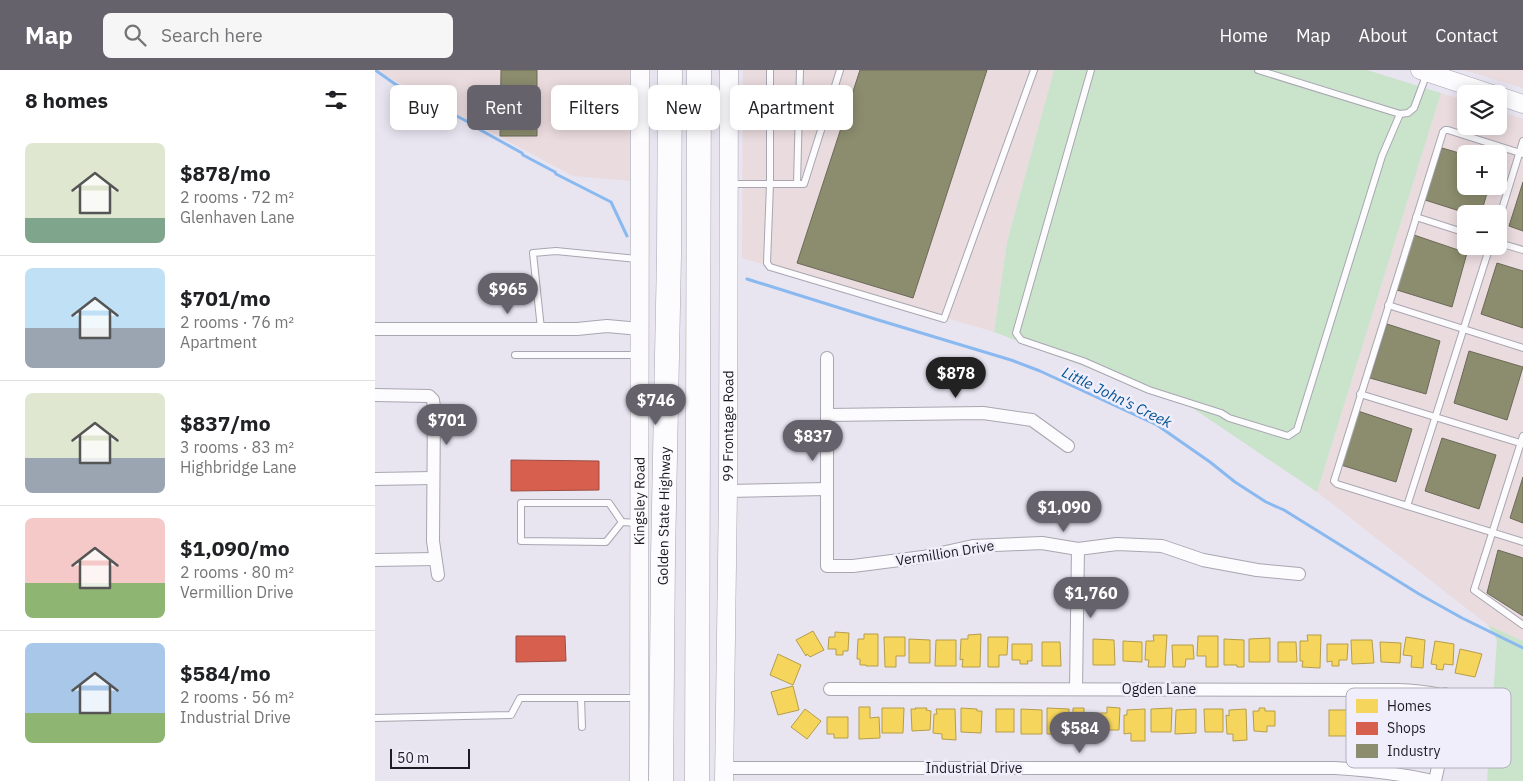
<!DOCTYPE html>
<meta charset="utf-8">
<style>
body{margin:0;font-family:"IBM Plex Sans",sans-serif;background:#f6f6f6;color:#202124;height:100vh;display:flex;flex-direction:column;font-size:19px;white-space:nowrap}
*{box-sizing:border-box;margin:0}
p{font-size:16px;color:#757577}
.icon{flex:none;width:28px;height:28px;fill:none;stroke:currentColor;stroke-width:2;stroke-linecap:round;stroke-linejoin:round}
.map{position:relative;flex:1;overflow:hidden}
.side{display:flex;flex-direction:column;background:#fff;width:375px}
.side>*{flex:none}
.hud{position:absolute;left:15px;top:15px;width:475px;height:45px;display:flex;gap:10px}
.controls{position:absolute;left:1082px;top:15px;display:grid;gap:10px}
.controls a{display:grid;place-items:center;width:50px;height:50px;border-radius:8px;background:#fff;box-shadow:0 2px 12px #0003;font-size:25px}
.scale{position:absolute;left:15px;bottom:12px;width:80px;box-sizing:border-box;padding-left:5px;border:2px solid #1e1b24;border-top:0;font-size:14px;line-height:18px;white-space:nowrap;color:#1e1b24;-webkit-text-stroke:4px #f1eefc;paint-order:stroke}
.price{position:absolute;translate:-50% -42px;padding:0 11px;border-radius:18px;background:#65626c;color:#fff;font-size:16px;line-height:32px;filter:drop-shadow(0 1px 2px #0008)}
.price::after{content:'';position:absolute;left:50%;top:30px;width:15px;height:11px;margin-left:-8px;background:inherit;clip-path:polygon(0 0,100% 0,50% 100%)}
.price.on{background:#222;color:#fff}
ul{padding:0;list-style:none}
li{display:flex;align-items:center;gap:15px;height:125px;padding:0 25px}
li+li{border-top:1px solid #e0e0e0}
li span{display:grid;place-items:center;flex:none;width:140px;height:100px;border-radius:8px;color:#555}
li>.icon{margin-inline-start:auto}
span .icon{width:60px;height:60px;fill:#fffc;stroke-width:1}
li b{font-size:21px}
h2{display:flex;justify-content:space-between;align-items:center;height:60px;padding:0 25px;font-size:21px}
.chip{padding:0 18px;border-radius:8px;background:#fff;box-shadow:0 2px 12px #0003;font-size:18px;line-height:45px}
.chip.on{background:#65626c;color:#fff}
header{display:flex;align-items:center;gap:30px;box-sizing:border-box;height:70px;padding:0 25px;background:#65626c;color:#fff}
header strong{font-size:24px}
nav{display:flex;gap:28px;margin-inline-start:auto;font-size:18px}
.search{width:350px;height:45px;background:#f6f6f6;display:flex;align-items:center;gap:12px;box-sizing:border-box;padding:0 18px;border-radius:8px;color:#757577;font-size:19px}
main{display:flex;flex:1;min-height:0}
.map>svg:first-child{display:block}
.industrial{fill:#eadbde;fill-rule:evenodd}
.green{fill:#cae3cb}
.homes{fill:#f6d55c;stroke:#b59d4b}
.shops{fill:#d6604d;stroke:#9f4b41}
.industry{fill:#8c8c6e;stroke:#6b6a58}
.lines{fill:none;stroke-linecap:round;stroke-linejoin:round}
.stream{stroke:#8ab9f0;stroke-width:3}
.lane-casing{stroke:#a8a6b0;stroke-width:8}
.street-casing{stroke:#a8a6b0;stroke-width:14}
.secondary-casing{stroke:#a8a6b0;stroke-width:19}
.highway-casing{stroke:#a8a6b0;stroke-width:25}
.lane{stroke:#fcfbfd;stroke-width:6}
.street{stroke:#fcfbfd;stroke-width:12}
.secondary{stroke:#fcfbfd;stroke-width:18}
.highway{stroke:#fcfbfd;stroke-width:24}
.labels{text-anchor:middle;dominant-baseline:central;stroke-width:5;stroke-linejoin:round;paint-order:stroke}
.street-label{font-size:14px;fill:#1e1b24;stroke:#f1eefc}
.water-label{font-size:15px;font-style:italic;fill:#015293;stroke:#f1eefc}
.key{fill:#f1eefc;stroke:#b2afbb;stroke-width:1}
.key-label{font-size:14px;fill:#1e1b24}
</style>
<header>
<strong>Map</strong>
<div class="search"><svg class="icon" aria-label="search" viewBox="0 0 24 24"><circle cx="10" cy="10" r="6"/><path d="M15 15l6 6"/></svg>Search here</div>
<nav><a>Home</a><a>Map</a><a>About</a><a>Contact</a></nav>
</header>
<main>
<section class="side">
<h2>8 homes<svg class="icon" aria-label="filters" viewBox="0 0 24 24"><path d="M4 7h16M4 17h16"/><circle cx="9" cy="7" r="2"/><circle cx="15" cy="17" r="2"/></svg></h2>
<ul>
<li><span style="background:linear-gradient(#dfe7d0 75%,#7fa58c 0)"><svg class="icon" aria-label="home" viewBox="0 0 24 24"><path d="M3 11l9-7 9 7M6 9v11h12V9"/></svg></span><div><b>$878/mo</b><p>2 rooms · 72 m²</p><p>Glenhaven Lane</p></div></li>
<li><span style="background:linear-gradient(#bfe0f5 60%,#9aa5b1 0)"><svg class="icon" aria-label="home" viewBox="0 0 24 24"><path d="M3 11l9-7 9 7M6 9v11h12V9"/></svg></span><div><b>$701/mo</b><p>2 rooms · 76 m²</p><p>Apartment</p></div></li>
<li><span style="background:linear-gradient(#dfe7d0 65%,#9aa5b1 0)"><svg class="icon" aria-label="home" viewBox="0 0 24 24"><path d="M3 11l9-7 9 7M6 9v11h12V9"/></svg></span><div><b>$837/mo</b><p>3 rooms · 83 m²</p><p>Highbridge Lane</p></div></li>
<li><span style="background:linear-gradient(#f6c9c9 65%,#8fb573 0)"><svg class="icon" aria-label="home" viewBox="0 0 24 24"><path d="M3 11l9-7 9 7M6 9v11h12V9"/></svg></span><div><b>$1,090/mo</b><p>2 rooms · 80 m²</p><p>Vermillion Drive</p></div></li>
<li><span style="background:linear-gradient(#a9c7e8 70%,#8fb573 0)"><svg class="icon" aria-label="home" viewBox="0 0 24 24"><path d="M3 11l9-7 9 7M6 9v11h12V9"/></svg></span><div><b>$584/mo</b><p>2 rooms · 56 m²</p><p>Industrial Drive</p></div></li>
</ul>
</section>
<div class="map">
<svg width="1148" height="711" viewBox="0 0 1148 711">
<rect width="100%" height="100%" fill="#e8e5f1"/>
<g class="industrial">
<polygon points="0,0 255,0 255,111 198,106"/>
<polygon points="368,0 679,0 632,172 619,262 367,188"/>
<polygon points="1090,0 1148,0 1148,18 1089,0"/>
<path d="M1066 23 1091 31V56H1124V41L1148 49V571L1113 555 942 422ZM1091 84H1124V116H1091ZM1091 144H1124V176H1091Z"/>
</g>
<g class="green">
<polygon points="679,0 992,0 1066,23 942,422 816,337 619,262 632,172"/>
<polygon points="1113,555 1148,571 1148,711 1112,711 1122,570"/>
</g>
<g class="homes">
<polygon points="438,561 449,580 435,587 432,584 431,586 421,570"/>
<polygon points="460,562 474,563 473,581 468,581 468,585 461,585 461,579 453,579 454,567 460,567"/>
<polygon points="489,564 503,564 503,596 491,596 491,595 485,595 485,589 482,589 483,569 489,569"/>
<polygon points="606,564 605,597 587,597 588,589 585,590 586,569 593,569 593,565"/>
<polygon points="778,565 792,565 790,597 773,597 774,590 770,590 771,571 779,571"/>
<polygon points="932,565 946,565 945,598 927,597 928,591 925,591 925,571 933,571"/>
<polygon points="823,566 843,566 843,597 831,597 831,586 822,586"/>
<polygon points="509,567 530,567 530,586 521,586 521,597 510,597"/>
<polygon points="613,567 633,567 632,585 624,585 624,597 613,597"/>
<polygon points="1031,567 1050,570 1048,598 1036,597 1037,586 1028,585"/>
<polygon points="895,568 895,592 874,592 874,569"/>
<polygon points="534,569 555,570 555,593 534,593"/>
<polygon points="718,569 739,570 740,595 718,595"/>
<polygon points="849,569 869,570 869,597 862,597 862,595 849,595"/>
<polygon points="561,570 581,570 581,596 560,596"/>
<polygon points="976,570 997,570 999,593 977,594"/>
<polygon points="748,571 767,572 767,592 748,591"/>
<polygon points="1060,571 1079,574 1078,595 1069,594 1068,600 1061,599 1062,595 1056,594"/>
<polygon points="667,572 685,572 686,596 667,596"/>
<polygon points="903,572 921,572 922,592 903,592"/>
<polygon points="1005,572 1026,573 1025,593 1006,592"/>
<polygon points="637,574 657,574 657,591 652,591 653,594 645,594 645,590 637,590"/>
<polygon points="952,574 973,574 972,590 964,590 964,596 957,596 957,591 952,592"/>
<polygon points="797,575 818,575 819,589 811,589 810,597 798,597"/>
<polygon points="1085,579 1107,584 1100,607 1080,603"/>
<polygon points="403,584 426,595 418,615 395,605"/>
<polygon points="418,616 424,640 403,645 396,622"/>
<polygon points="484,637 495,637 495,648 504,647 505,668 484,669"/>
<polygon points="732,637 745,638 744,660 730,660 730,656 723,656 722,643 732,643"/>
<polygon points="507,638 529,638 528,663 507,663"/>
<polygon points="540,638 552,638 551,640 556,641 555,660 537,661 536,639 541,639"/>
<polygon points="586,638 602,639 602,641 607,641 606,663 586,662"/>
<polygon points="672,638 694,639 693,664 672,664"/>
<polygon points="698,638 709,638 709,649 718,648 718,669 698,670"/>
<polygon points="797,638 796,662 776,662 776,639"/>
<polygon points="884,638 890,638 890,641 900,641 900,656 892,656 892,662 879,661 878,641 884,641"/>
<polygon points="430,639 446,651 432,669 416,657"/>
<polygon points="561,639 580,639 581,670 567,669 567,664 558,663 559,644 562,644"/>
<rect x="621" y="639" width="18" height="23"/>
<polygon points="646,639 667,640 667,664 646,664"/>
<polygon points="770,639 770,671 756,671 756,663 749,664 749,645 752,645 752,640"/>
<polygon points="821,639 821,663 800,664 801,640"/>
<polygon points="829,639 848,639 848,662 830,662"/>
<polygon points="871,639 872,670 858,671 858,664 852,664 851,645 854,646 854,640"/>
<rect x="954" y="640" width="22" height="26"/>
<polygon points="452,647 473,647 473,668 459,668 459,664 452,664"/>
</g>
<g class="shops">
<polygon points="136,390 224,391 224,420 136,421"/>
<polygon points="141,566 190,566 191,591 141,592"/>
</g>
<g class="industry">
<polygon points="126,0 162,0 162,66 125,66"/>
<polygon points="485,0 612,0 538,228 422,193"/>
<polygon points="1067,78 1091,85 1091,116 1114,116 1106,144 1094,144 1050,130"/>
<polygon points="1148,112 1148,161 1134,156"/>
<polygon points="1039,165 1092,183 1077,237 1022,220"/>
<polygon points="1122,193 1148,201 1148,258 1106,244"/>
<polygon points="1012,254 1065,271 1051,324 995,308"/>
<polygon points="1094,281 1148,297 1132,350 1079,333"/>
<polygon points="983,341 1037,359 1021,412 966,395"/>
<polygon points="1067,368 1121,385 1104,439 1050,421"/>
<polygon points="1148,407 1148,453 1135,448"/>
<polygon points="1123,480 1148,488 1148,546 1112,523"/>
</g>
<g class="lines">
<g class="stream">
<polyline points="0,0 20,14 99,55 100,57 147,83 148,85 180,102 181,104 236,132 252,166"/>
<polyline points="372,209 500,249 636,290 665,301 782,355 835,392 860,412 891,432 909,440 1044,524 1087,548 1148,578"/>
</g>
<g class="lane-casing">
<g id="lane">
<polyline points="395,0 395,114 392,193 395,197 569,249 659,0"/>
<polyline points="716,0 641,263 646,270 708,291 774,320 846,343 854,348 913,366 922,360 1007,86 1025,44"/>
<polyline points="883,0 1025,44 1033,43 1039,38 1052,3"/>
<polyline points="1148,84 1073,60 1070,60 1068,62 959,411 962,414 1148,472"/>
<polyline points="355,114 429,114 465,0"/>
<polyline points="422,114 425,0"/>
<polyline points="1041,147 1091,163"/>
<polyline points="1124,149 1148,71"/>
<polyline points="1124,173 1148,180"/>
<polyline points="1013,235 1148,278"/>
<polyline points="166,259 158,183 181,181 262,189"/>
<polyline points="140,285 263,285"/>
<polyline points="985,324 1148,374"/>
<polyline points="1148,366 1099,520 1148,555"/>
<polyline points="1032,436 1115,176"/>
<polyline points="247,452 231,472 146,471 146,433 234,433 247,452 263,453"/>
<polyline points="206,628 207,657"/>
<polyline points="0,648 136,645 145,628 263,628"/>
</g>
</g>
<g class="street-casing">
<g id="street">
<polyline points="0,259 202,259 232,256 265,259"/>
<polyline points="452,288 452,496 478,496 548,487 598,476 667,473 703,479 742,474 787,476 828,490 882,500 924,504"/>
<polyline points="0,325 54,326 58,330 59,337 58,471 63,505"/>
<polyline points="452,345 608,343 657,350 693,376"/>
<polyline points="0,409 58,408"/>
<polyline points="353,421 452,419"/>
<polyline points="0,490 60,489"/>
<polyline points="701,618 703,479"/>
<path d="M455 619 1023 620C1054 621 1082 627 1111 637"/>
<path d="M349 698H960C994 700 1026 704 1058 711"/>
<polyline points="1060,711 1069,669 1070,624"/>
</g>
</g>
<g class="secondary-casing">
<g id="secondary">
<polyline points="1045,0 1117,24"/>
<polyline points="1124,26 1148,34"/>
<path id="s1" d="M264 711 265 0"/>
<path id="s2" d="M349 711 353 421 354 0"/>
</g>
</g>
<g class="highway-casing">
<g id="highway">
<path id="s3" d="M286 711 288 486 294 186 295 0"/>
<polyline points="322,711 324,0"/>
</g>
</g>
<use href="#lane" class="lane"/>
<use href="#street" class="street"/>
<use href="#secondary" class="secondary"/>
<use href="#highway" class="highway"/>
</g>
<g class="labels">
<g class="street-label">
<text stroke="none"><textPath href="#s2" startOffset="355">99 Frontage Road</textPath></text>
<text stroke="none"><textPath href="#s1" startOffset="280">Kingsley Road</textPath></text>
<text stroke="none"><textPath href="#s3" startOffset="265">Golden State Highway</textPath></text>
<text transform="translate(570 483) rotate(-9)">Vermillion Drive</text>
<text x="784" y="619">Ogden Lane</text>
<text x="599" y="698">Industrial Drive</text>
</g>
<g class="water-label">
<text transform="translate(742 327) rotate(26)">Little John's Creek</text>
</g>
</g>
<rect x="971" y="618" width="165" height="80" rx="8" class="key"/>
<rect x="981" y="629" width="22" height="14" fill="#f6d55c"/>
<rect x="981" y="652" width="22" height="13" fill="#d6604d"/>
<rect x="981" y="674" width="22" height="14" fill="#8c8c6e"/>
<g class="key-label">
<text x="1012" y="641">Homes</text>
<text x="1012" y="663">Shops</text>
<text x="1012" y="686">Industry</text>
</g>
</svg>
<div class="controls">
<a><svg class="icon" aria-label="layers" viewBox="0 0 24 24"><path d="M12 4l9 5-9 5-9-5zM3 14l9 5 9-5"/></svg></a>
<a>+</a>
<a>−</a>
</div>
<div class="scale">50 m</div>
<b class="price" style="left:133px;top:245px">$965</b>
<b class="price on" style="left:581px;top:329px">$878</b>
<b class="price" style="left:281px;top:356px">$746</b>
<b class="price" style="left:72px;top:376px">$701</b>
<b class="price" style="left:438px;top:392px">$837</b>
<b class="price" style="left:689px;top:463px">$1,090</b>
<b class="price" style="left:716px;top:549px">$1,760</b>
<b class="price" style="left:705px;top:684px">$584</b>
<div class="hud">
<a class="chip">Buy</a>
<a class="chip on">Rent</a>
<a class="chip">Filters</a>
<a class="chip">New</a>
<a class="chip">Apartment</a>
</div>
</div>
</main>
